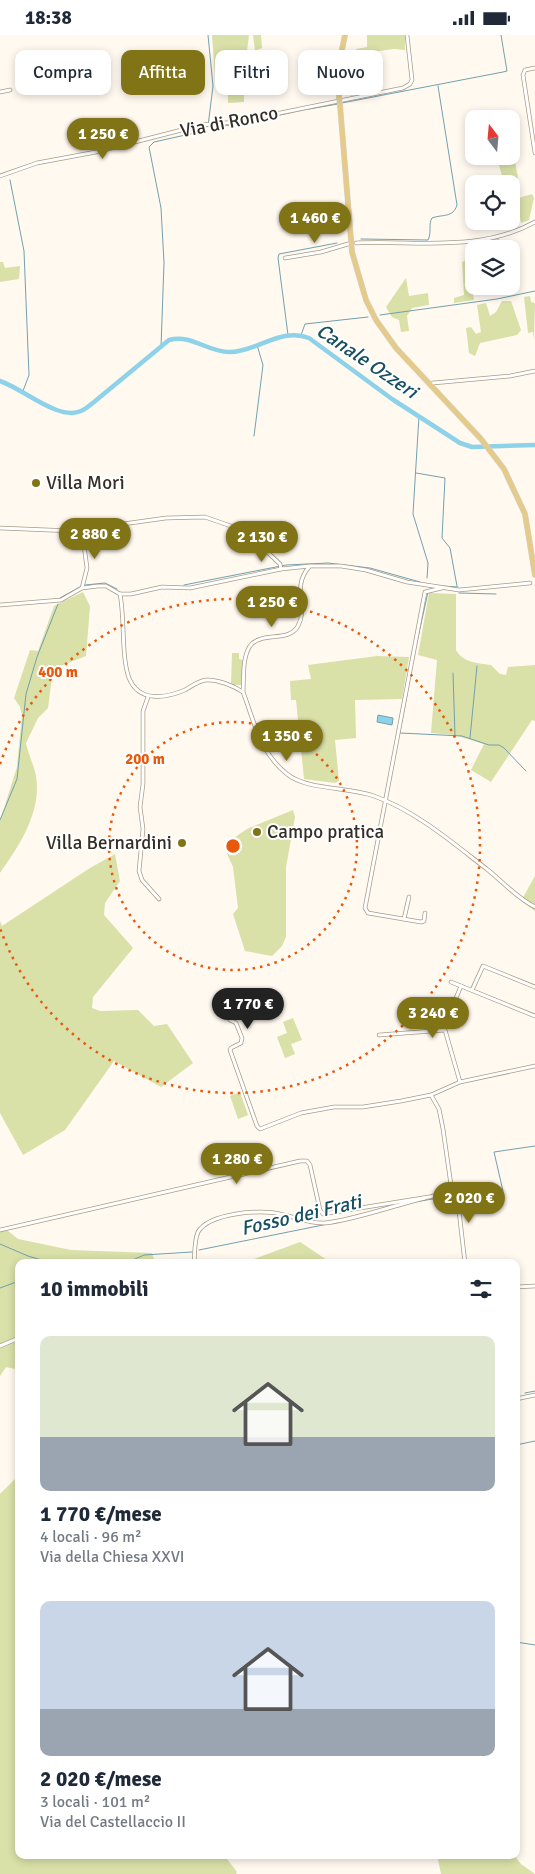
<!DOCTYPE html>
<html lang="it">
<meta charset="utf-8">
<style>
body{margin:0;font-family:Signika,sans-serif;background:#f2f2f3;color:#1f2937;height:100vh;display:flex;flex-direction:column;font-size:19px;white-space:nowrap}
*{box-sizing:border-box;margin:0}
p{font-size:16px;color:#747a83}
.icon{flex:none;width:28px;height:28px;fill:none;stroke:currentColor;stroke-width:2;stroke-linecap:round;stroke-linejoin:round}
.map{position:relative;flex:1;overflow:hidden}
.drawer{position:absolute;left:15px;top:1224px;width:505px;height:600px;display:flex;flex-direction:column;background:#fff;border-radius:10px;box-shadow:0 2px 8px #0003}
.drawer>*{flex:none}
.guide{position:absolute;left:15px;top:15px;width:505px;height:45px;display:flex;gap:10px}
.needle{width:32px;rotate:344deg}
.fabs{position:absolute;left:465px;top:75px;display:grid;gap:10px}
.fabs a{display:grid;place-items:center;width:55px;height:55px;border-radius:10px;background:#fff;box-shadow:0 2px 8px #0003;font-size:25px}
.price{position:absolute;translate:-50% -42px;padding:0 11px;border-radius:18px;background:#807417;color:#fff;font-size:16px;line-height:32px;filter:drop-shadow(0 1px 2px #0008)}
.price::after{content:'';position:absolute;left:50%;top:30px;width:15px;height:11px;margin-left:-8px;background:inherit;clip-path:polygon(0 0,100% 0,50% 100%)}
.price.active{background:#222;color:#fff}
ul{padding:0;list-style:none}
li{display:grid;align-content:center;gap:10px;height:265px;padding:0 25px}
li span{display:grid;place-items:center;height:155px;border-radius:10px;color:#555}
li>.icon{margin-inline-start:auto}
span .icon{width:90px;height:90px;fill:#fffc;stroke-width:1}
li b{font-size:21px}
h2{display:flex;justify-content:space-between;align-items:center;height:60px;padding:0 25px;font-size:21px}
.pill{padding:0 18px;border-radius:10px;background:#fff;box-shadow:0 2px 8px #0003;font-size:18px;line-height:45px}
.pill.active{background:#807417;color:#fff}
.status{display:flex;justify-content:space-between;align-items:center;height:35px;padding:0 25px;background:#fff;direction:ltr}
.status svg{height:14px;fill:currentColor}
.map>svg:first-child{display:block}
.green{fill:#d9e0a8}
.water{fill:#8dd2e9;stroke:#72a1ae}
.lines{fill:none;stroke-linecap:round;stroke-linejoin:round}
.stream{stroke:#72a1ae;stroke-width:1}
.canal{stroke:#8dd2e9;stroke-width:4.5}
.street-casing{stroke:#a89c87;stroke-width:4.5}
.primary-casing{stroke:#d6d5d4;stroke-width:6}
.street{stroke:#fff;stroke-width:3}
.primary{stroke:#e5cb89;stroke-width:5}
.primary-bridge-casing{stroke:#d6d5d4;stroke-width:6;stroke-linecap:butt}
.primary-bridge{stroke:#e5cb89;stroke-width:5}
.ring{fill:none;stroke:#e8590c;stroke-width:2.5;stroke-dasharray:2.5 5}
.poi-dot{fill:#807417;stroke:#fff;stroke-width:2}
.labels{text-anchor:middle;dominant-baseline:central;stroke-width:4;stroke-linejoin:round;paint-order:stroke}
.street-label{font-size:19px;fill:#342f26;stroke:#fff}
.poi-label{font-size:19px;fill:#342f26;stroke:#fff;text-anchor:start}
.water-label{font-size:20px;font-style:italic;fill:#164f60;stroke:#fff}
.centre{fill:#e8590c;stroke:#fff;stroke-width:2.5}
.ring-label{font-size:15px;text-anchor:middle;font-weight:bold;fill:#e8590c;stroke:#fff;stroke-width:4;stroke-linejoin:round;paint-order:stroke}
</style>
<div class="status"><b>18:38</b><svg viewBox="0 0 49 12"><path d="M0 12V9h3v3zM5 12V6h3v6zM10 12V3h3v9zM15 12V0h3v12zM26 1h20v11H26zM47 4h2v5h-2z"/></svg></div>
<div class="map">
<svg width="535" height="1839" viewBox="0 0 535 1839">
<rect width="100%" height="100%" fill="#fff9f0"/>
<g class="green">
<polygon points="212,0 249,0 244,39 244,67 228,68 228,58 216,55"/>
<polygon points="253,0 261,0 262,13 255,16"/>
<polygon points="367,0 405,0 405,15 394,14 372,17 376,34 366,28 360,30 365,38 365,58 351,61 356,14 367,12"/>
<polygon points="515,126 518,143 511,148 515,164 532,159 534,163 529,185 521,188 520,182 511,178 511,149 504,149 499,130"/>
<polygon points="499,203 501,214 483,214 482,208"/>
<polygon points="468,225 474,265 454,268 454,263 464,260 462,227"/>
<polygon points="0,227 3,227 5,233 20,231 19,244 0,247"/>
<polygon points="406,243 409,261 428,258 429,270 412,273 407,281 409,296 401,297 399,285 392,282 386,272"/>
<polygon points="491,251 508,251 508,255 494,259"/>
<polygon points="530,261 531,267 535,268 534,305 533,297 528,298 524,262"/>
<polygon points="502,266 511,266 521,295 517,300 480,308 475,321 469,318 466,293 471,292 476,299 481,297 477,270 486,268 490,281 496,277"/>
<path d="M83 557 90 571 86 621 53 634 48 673 38 683 26 708C28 719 34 730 36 741 42 777 19 811 0 838V786L17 732 22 680 20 672 14 663 30 615 38 616 54 571Z"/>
<path d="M429 558 456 559V615C463 628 478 628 491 630L500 639 506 640 508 632 535 630V686L532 685 491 747 471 735 484 709 454 700 431 698 437 625 418 620Z"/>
<polygon points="232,618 239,618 239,624 243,625 241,650 231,650"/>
<polygon points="377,621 409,622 402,664 355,665 356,703 335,705 339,746 335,748 304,744 296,665 291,665 290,646 311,644 308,630"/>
<polygon points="293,775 295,782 286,832 286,902 282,911 272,921 245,916 233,879 238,873 233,832 224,812 225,809 247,794"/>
<polygon points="115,819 120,846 105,868 104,880 133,913 93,962 92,973 100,976 138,975 154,991 167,989 193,1028 161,1052 114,1026 65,1095 23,1120 0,1078 0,886 2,891 90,833"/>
<polygon points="535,841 535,876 521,866"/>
<polygon points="293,983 302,1005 291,1009 295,1019 285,1023 277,1002 287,998 283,987"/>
<polygon points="240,1057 248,1080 238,1084 230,1061"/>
<polygon points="0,1196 8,1196 18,1204 71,1215 152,1218 155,1227 19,1228 19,1335 6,1332 0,1341"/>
<polygon points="300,1207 330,1227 246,1227"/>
<polygon points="19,1440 19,1820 224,1820 237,1837 236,1839 0,1839 0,1459"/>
<polygon points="437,1820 514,1820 521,1829 535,1839 441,1839"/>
</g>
<polygon class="water" points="378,680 393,683 392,690 377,687"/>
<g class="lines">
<g class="stream">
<polyline points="342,68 503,37 507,36 501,0"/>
<polyline points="309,74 338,69"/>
<polyline points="210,91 235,90 293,77"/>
<polyline points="10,145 24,216 29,340 23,356"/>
<path d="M361 204 428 205C432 197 428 189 432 183 443 179 453 183 457 170L438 51"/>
<polyline points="380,280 497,264 535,256"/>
<polyline points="288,300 278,223 279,219 337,208"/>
<polyline points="301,300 305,289 368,282"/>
<polyline points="161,312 164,228 161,173 149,112 154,107 199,97 208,91 213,51 208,0"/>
<polyline points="419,381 413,479 428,528 427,543"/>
<polyline points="254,401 263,330 257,310"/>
<polyline points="416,438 445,443 442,503 450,513 457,551"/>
<polyline points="85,550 105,548 117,554"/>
<polyline points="184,550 286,530 328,528 370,533 420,547"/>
<polyline points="441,551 458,552"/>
<polyline points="459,558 496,559"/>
<polyline points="60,563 80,552"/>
<polyline points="417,607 428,557"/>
<polyline points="453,638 455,701"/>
<polyline points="400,696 407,660"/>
<polyline points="400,698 462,701 489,710 499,710 504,713 526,736"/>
<polyline points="470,703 477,631"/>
<polyline points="0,785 17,744 26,659 37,622 58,569"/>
<polyline points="456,1160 503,1156 494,1117 535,1111"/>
<polyline points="415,1167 450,1161"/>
<polyline points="0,1209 28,1221 52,1228"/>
<polyline points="199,1215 328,1189"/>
<polyline points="126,1228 144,1220 192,1217"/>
<polyline points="0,1253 19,1246"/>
<polyline points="525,1358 535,1356"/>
<polyline points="516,1410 535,1406"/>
<polyline points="516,1607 535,1610"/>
</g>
<path class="canal" d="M0 346C24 354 58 386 81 376 86 374 90 370 94 367L169 305C192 299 207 317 229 317 257 317 281 292 309 303L392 364 460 408 472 412 535 410"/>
<g class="street-casing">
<g id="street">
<polyline points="535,33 525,35 523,40 535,118"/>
<polyline points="0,57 10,55"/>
<polyline points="0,141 37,128 96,117 201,90 236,87 403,53 410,49 412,45 407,0"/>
<path d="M356 208C417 205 479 218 535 187"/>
<polyline points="285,223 321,217 348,209"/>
<polyline points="433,348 510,341 535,336"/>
<polyline points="0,493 73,496 166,483 205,482 245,496 280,529 281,534"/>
<polyline points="82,495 87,533 82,553"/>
<path d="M120 559C125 584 121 621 129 643 139 668 166 663 185 655 192 651 198 646 206 645 217 644 234 651 243 657 254 686 260 718 287 739 306 755 349 752 374 761 416 776 453 808 488 835 504 848 517 863 535 872"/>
<polyline points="0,570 61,565 82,553 98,551 106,551 120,559 131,559 162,552 190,553 281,534 310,531 341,531 366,535 407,547 459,555 530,548"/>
<path d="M243 657C244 643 242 623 250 611 261 596 289 608 298 591 309 571 291 553 309 532"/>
<polyline points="148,662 143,676 143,749 140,772 143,794 139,836 142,845 159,864"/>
<polyline points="425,878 424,886 421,887 368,878 365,873 425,557 442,553"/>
<polyline points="404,884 409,862"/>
<polyline points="451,947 535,981"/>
<polyline points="472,955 483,931 535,952"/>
<polyline points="446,970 454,968 461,951"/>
<polyline points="223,974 230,985 236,988 242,1003 241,1008 231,1013 230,1015 257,1091 260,1094 301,1078 334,1072 363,1072 401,1066 431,1060 460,1047 535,1031"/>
<polyline points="379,1000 445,995 460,1047"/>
<polyline points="431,1060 439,1074 443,1094 452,1157 459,1176 465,1228"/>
<polyline points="433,1161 452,1157"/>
<polyline points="0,1195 300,1126 307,1126 310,1130 320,1175 323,1179 435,1161"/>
<path d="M194 1228C195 1218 194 1206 198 1197 209 1178 261 1174 280 1179 295 1182 310 1189 325 1188 354 1185 395 1170 425 1163"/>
<polyline points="516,1252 535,1251"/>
<polyline points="0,1311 19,1303"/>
<polyline points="516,1364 535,1360"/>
</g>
</g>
<g class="primary-casing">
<g id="primary">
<polyline points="339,62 339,29 345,0"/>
<polyline points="340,70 352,217 366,265 376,285 396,313 481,404 504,434 525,479 535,540"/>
</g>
</g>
<use href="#street" class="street"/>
<use href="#primary" class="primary"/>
<g class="primary-bridge-casing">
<polyline id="primary-bridge" points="339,62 340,70"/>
</g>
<use href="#primary-bridge" class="primary-bridge"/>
</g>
<g class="ring">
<circle cx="233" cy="811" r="124"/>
<path d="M0 729A247 247 0 1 1 0 893"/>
</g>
<g class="poi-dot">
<circle cx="36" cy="448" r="5"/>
<circle cx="257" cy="797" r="5"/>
<circle cx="182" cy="808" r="5"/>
</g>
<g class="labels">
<g class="street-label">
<text transform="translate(229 87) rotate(-11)">Via di Ronco</text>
</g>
<g class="poi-label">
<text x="46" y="448">Villa Mori</text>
<text x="267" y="797">Campo pratica</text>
<text x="172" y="808" text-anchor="end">Villa Bernardini</text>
</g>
<g class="water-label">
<text transform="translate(367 326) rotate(34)">Canale Ozzeri</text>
<text transform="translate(301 1180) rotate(-13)">Fosso dei Frati</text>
</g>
</g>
<circle cx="233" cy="811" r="8" class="centre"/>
<g class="ring-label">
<text x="58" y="642">400 m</text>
<text x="145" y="729">200 m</text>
</g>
</svg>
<div class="fabs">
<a><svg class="needle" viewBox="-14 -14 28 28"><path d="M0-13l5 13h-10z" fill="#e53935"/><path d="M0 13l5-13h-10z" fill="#747a83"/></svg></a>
<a><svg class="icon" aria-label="locate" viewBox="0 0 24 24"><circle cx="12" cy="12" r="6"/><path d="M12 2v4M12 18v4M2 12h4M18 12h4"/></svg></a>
<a><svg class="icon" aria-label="layers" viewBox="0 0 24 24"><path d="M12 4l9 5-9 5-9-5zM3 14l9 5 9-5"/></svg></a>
</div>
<b class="price" style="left:103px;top:125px">1 250 €</b>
<b class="price" style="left:315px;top:209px">1 460 €</b>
<b class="price" style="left:95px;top:525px">2 880 €</b>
<b class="price" style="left:262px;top:528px">2 130 €</b>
<b class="price" style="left:272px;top:593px">1 250 €</b>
<b class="price" style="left:287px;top:727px">1 350 €</b>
<b class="price active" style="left:248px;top:995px">1 770 €</b>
<b class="price" style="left:433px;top:1004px">3 240 €</b>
<b class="price" style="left:237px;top:1150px">1 280 €</b>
<b class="price" style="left:469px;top:1189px">2 020 €</b>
<div class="guide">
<a class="pill">Compra</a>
<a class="pill active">Affitta</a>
<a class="pill">Filtri</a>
<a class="pill">Nuovo</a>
</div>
<section class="drawer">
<h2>10 immobili<svg class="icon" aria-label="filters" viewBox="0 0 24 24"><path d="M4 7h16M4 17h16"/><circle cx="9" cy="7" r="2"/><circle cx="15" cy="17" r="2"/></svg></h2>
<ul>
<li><span style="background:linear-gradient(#dfe7d0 65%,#9aa5b1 0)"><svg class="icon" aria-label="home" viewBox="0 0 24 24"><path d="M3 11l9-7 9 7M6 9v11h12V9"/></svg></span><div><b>1 770 €/mese</b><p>4 locali · 96 m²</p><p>Via della Chiesa XXVI</p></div></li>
<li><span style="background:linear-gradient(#c9d6e8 70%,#9aa5b1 0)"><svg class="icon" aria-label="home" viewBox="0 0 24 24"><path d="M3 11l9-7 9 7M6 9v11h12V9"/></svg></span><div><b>2 020 €/mese</b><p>3 locali · 101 m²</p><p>Via del Castellaccio II</p></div></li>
</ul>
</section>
</div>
